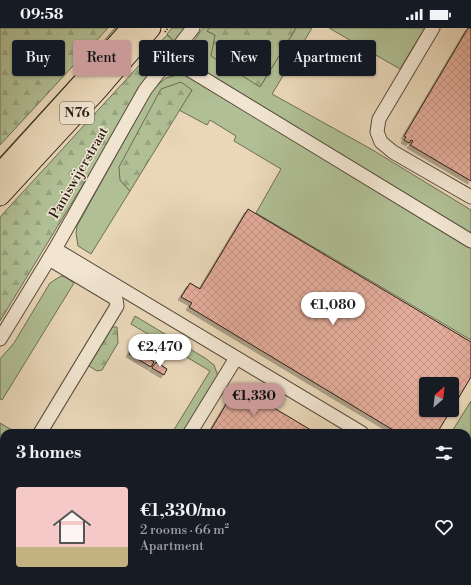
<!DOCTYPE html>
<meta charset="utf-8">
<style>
body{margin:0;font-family:"Libre Bodoni",serif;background:#20242c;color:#f1f3f6;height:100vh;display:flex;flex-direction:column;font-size:15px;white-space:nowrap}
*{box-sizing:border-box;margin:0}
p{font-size:13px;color:#9ea1a6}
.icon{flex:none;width:22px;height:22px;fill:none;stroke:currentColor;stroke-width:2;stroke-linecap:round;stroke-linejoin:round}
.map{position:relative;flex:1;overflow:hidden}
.details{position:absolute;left:0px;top:401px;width:471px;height:156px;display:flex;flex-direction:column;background:#171b24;border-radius:12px 12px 0 0;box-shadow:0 1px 3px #0004}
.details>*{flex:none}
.guide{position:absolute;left:12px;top:12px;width:447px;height:36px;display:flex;gap:8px}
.needle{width:26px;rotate:28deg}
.tools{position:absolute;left:419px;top:349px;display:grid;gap:8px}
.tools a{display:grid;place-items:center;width:40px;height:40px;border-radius:4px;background:#171b24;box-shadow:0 1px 3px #0004;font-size:20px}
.price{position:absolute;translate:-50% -34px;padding:0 9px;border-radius:14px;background:#fff;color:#222;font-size:13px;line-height:26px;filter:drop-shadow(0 1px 2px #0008)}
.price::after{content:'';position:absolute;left:50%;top:24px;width:12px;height:9px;margin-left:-6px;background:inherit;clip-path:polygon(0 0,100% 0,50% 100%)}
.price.on{background:#c59692;color:#111}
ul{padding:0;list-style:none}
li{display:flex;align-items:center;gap:12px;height:100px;padding:0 16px}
li span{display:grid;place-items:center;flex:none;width:112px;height:80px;border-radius:4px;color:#555}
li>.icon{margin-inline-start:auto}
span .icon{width:48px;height:48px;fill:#fffc;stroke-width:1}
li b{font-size:17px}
h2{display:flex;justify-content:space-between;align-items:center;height:48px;padding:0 16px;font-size:17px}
.chip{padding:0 14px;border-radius:4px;background:#171b24;box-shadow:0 1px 3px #0004;font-size:14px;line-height:36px}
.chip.on{background:#c59692;color:#111}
.status{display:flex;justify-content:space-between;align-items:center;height:28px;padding:0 20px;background:#171b24;direction:ltr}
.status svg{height:11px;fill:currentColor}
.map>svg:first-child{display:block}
.grass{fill:#b0bf94;stroke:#6c6e55}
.forest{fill:url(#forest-firs);stroke:#6c6e55}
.water{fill:url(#water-ripples);stroke:#6b7c71}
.building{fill:url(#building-cross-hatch);stroke:#291e16;filter:url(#shadow)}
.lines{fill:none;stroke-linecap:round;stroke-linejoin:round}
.minor-casing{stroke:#594c3e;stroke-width:15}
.highway-casing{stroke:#291e16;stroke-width:21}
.path{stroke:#291e16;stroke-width:2;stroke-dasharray:1 2;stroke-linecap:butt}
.minor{stroke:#f1e5d1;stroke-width:13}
.highway{stroke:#e9d7b8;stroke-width:19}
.labels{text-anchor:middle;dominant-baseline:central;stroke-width:3;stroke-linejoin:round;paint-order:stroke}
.shield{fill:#f1e5d1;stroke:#655a4e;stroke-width:1}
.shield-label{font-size:13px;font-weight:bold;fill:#291e16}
.street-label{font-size:14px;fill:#291e16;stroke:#f1e5d1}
</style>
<div class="status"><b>09:58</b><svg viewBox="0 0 49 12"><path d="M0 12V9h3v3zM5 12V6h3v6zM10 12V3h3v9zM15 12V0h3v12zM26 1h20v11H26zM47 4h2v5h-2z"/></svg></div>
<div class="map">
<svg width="471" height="557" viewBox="0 0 471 557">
<defs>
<pattern id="forest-firs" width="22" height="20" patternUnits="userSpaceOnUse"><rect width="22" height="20" fill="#b0bf94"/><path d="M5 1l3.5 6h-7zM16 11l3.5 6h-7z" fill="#97a47f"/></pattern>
<pattern id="water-ripples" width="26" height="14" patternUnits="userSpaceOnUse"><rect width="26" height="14" fill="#97baae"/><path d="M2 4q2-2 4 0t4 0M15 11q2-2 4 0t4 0" fill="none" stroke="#829f95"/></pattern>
<pattern id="building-cross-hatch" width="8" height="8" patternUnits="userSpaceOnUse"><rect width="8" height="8" fill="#e4ad9b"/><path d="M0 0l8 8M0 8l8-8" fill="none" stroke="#c49485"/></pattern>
<filter id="shadow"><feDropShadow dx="-3" dy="3" stdDeviation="0" flood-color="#0004"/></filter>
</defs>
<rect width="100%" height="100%" fill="#e9d7b8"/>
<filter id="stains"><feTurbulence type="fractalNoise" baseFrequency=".005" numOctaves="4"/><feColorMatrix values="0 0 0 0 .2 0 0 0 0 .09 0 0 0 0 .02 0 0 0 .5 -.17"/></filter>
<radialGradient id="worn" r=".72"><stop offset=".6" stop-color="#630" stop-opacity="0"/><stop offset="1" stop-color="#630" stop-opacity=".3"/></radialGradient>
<g class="grass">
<polygon points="115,0 121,0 0,133 0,129 75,47"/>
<polygon points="172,0 185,0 174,13 167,6"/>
<path d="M203 0H210L207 3 215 7 260 59 296 0H312L272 66 371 121 471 182V205L203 45C189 25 188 20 203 0Z"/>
<polygon points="329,0 425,0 400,41"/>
<polygon points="181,46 191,50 471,218 471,312 256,185 281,141 234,113 236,108 210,92 207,97 179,82 192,62 120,152 130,163 91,226 78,218 76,205 77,198 153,61 166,50"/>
<polygon points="61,248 65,249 74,255 2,372 0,371 0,331 14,315 50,255"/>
<polygon points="135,288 205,330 214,337 218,348 184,405 172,405 210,343 131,296"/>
<polygon points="471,373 471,455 467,453 467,405 451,405"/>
<polygon points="0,395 17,405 4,405 4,451 1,457"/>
<polygon points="4,479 4,553 74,553 72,557 0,557 0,486"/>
</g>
<g class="forest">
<polygon points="0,0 108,0 0,117"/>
<polygon points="210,0 296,0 260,59 211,28 215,7 207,3"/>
<polygon points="167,7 174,13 143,58 0,293 0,189"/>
<polygon points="181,54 192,62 130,163 120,152 119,139 161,61"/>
<polygon points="112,299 117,299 118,315 102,342 97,343 89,338"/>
</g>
<polygon class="water" points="0,518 4,520 4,553 50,553 47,557 0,557"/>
<g class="building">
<polygon points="468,0 471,0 471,153 410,117 413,113 411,112 409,115 404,112 406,109 404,108"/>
<polygon points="248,181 471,314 471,349 452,381 452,356 426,356 426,382 451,382 437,405 398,405 189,279 192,275 181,269 190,255 200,261"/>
<polygon points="132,320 154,334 151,339 129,326"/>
<polygon points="156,334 167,341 164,347 152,340"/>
<polygon points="237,358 316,405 209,405"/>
<polygon points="120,553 434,553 432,557 117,557"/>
</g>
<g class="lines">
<g class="minor-casing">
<g id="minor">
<polyline points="433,0 379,91 377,104 381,114 393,124 471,169"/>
<polyline points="170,30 471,213"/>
<polyline points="55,221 362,405"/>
<polyline points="0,311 55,221 145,62 193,0"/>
<polyline points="40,405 117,278 116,271 49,231"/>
<polyline points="190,405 236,330"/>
<polyline points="467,468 471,470"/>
<polyline points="0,471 4,465"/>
<polyline points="77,557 79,553"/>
</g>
</g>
<g class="highway-casing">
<g id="highway">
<polyline points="0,145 81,56 131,0"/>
<polyline points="0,168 97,63 151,0"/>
</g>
</g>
<polyline class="path" points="165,4 168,0"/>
<use href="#minor" class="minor"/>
<use href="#highway" class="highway"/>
</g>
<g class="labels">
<rect class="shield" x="60" y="74" width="34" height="22" rx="3"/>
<g class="shield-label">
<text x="77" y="85">N76</text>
</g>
<g class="street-label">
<text transform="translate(79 145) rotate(-60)">Paniswijerstraat</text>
</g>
</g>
<rect width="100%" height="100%" filter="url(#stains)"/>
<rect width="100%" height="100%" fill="url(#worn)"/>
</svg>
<div class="tools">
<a><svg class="needle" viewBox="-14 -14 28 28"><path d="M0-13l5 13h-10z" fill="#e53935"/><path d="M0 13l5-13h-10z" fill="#9ea1a6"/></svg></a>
</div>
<b class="price" style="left:333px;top:298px">€1,080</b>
<b class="price" style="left:160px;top:340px">€2,470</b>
<b class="price on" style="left:254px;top:389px">€1,330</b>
<div class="guide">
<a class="chip">Buy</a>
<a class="chip on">Rent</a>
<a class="chip">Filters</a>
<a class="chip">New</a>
<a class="chip">Apartment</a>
</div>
<section class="details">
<h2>3 homes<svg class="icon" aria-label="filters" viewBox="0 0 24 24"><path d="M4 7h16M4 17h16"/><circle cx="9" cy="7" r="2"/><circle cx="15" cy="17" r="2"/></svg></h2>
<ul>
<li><span style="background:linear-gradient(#f6c9c9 75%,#c2b280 0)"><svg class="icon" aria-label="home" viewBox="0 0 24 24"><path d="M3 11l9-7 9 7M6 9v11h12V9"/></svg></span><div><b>€1,330/mo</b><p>2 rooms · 66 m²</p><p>Apartment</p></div><svg class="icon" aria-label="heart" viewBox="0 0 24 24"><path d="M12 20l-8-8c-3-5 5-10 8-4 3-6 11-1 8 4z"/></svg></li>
</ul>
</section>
</div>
